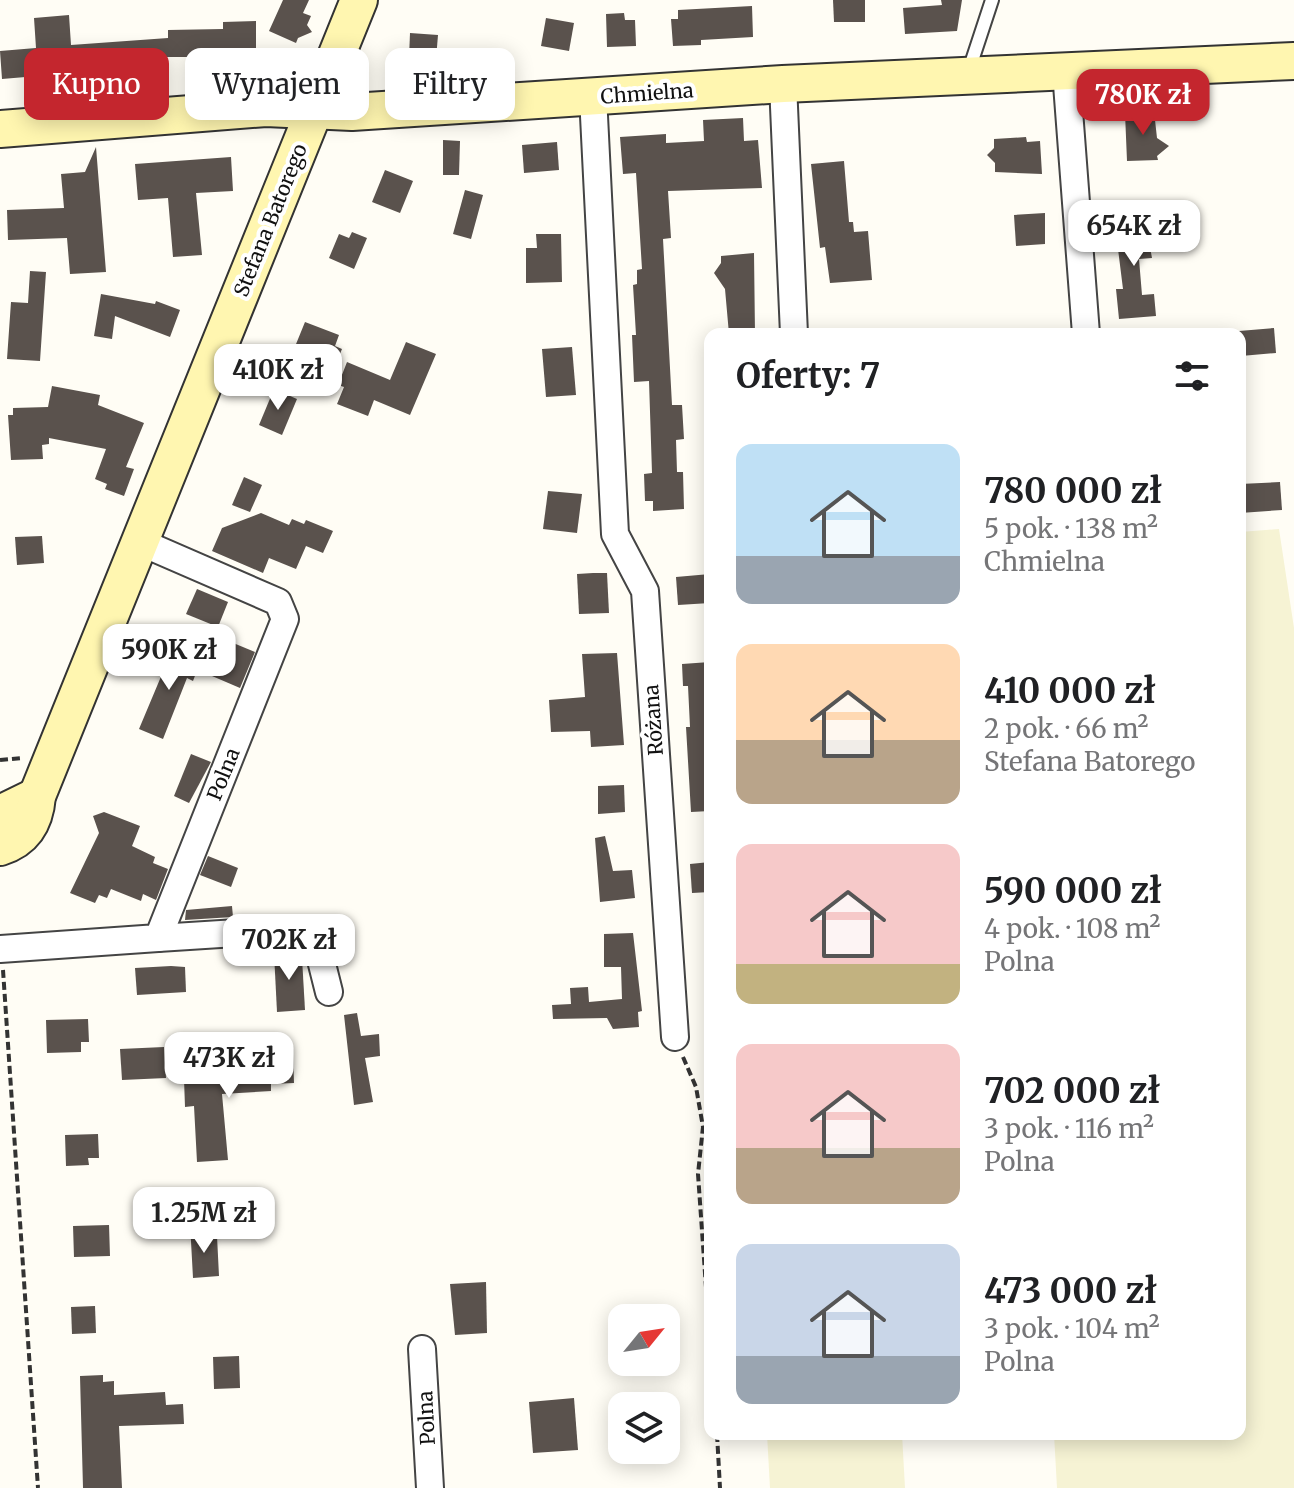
<!DOCTYPE html>
<html lang="pl">
<meta charset="utf-8">
<style>
body{margin:0;font-family:Merriweather,serif;background:#f6f6f6;color:#202124;height:100vh;display:flex;flex-direction:column;font-size:30px;white-space:nowrap}
*{box-sizing:border-box;margin:0}
p{font-size:26px;color:#757577}
.icon{flex:none;width:44px;height:44px;fill:none;stroke:currentColor;stroke-width:2;stroke-linecap:round;stroke-linejoin:round}
.map{position:relative;flex:1;overflow:hidden}
.panel{position:absolute;left:704px;top:328px;width:542px;height:1112px;display:flex;flex-direction:column;background:#fff;border-radius:16px;box-shadow:0 4px 20px #0003}
.panel>*{flex:none}
.banner{position:absolute;left:24px;top:48px;width:560px;height:72px;display:flex;gap:16px}
.needle{width:52px;rotate:60deg}
.tools{position:absolute;left:608px;top:1304px;display:grid;gap:16px}
.tools a{display:grid;place-items:center;width:72px;height:72px;border-radius:16px;background:#fff;box-shadow:0 4px 20px #0003;font-size:40px}
.price{position:absolute;translate:-50% -68px;padding:0 18px;border-radius:16px;background:#fff;color:#222;font-size:26px;line-height:52px;filter:drop-shadow(0 2px 4px #0008)}
.price::after{content:'';position:absolute;left:50%;top:48px;width:24px;height:18px;margin-left:-12px;background:inherit;clip-path:polygon(0 0,100% 0,50% 100%)}
.price.on{background:#c4262e;color:#fff}
ul{padding:0;list-style:none}
li{display:flex;align-items:center;gap:24px;height:200px;padding:0 32px}
li span{display:grid;place-items:center;flex:none;width:224px;height:160px;border-radius:16px;color:#555}
li>.icon{margin-inline-start:auto}
span .icon{width:96px;height:96px;fill:#fffc;stroke-width:1}
li b{font-size:34px}
h2{display:flex;justify-content:space-between;align-items:center;height:96px;padding:0 32px;font-size:34px}
.tag{padding:0 28px;border-radius:16px;background:#fff;box-shadow:0 4px 20px #0003;font-size:28px;line-height:72px}
.tag.on{background:#c4262e;color:#fff}
.map>svg:first-child{display:block}
.farmland{fill:#f6f3d4}
.building{fill:#5a524d}
.lines{fill:none;stroke-linecap:round;stroke-linejoin:round}
.lane-casing{stroke:#444;stroke-width:16}
.street-casing{stroke:#444;stroke-width:30}
.secondary-casing{stroke:#333;stroke-width:40}
.path{stroke:#333;stroke-width:4;stroke-dasharray:8 4;stroke-linecap:butt}
.lane{stroke:#fff;stroke-width:12}
.street{stroke:#fff;stroke-width:26}
.secondary{stroke:#fff6b0;stroke-width:36}
.labels{text-anchor:middle;dominant-baseline:central;stroke-width:8;stroke-linejoin:round;paint-order:stroke}
.street-label{font-size:20px;fill:#111;stroke:#fff}
</style>
<div class="map">
<svg width="1294" height="1488" viewBox="0 0 1294 1488">
<rect width="100%" height="100%" fill="#fffdf5"/>
<g class="farmland">
<polygon points="1279,529 1294,628 1294,1488 1057,1488 1054,1434 1240,1434 1240,532"/>
<polygon points="767,1434 902,1434 905,1488 770,1488"/>
</g>
<g class="building">
<polygon points="283,0 309,0 303,13 311,16 307,25 312,32 298,38 296,43 269,31"/>
<polygon points="833,0 865,0 865,22 834,22"/>
<polygon points="941,0 962,0 957,31 905,34 903,8 942,5"/>
<polygon points="752,6 753,37 701,40 701,45 673,46 671,19 678,19 678,10"/>
<polygon points="624,13 625,20 635,20 636,46 607,47 606,14"/>
<polygon points="69,15 71,45 168,38 168,30 223,29 223,22 256,21 256,50 241,51 241,57 142,57 143,67 2,79 0,51 36,48 34,18"/>
<polygon points="546,18 574,23 569,51 541,46"/>
<polygon points="410,33 438,35 436,59 409,58"/>
<polygon points="1154,111 1157,138 1169,146 1157,156 1158,160 1127,161 1125,113"/>
<polygon points="743,118 744,141 758,140 762,188 668,191 671,238 663,239 672,405 682,405 684,439 676,440 677,472 683,472 684,509 653,511 653,501 645,501 644,474 652,473 649,381 634,382 632,335 636,335 633,285 637,284 637,270 642,269 636,173 623,174 620,137 666,134 666,143 704,141 703,120"/>
<polygon points="1026,137 1027,142 1040,141 1042,174 995,172 995,163 987,155 994,148 994,139"/>
<polygon points="443,140 460,141 459,175 443,175"/>
<polygon points="557,142 559,170 524,173 522,145"/>
<polygon points="96,147 106,272 70,274 67,238 8,240 7,210 64,208 61,174 85,172"/>
<polygon points="231,157 233,191 196,193 202,255 173,257 168,198 138,200 135,164"/>
<polygon points="844,161 849,222 853,222 854,232 868,231 872,280 830,283 825,247 820,248 811,164"/>
<polygon points="385,170 413,181 400,213 372,202"/>
<polygon points="465,190 483,195 471,239 453,234"/>
<polygon points="1045,213 1045,244 1016,246 1014,215"/>
<polygon points="1149,218 1149,223 1154,222 1155,246 1150,247 1152,258 1139,259 1142,295 1154,294 1156,316 1119,319 1116,289 1123,289 1115,225 1125,225 1125,220"/>
<polygon points="352,232 367,238 354,269 329,258 339,234 349,238"/>
<polygon points="536,234 561,234 562,282 526,283 526,248 537,248"/>
<polygon points="754,253 755,334 729,334 725,289 714,273 721,263 721,256"/>
<polygon points="30,271 46,272 40,361 7,359 11,302 28,303"/>
<polygon points="101,294 155,304 156,301 180,310 170,337 115,316 112,339 94,336"/>
<polygon points="305,322 339,335 335,346 342,349 335,366 294,349"/>
<polygon points="1274,328 1276,353 1241,356 1239,331"/>
<polygon points="406,342 436,354 410,415 374,400 368,416 337,404 344,387 338,385 347,362 390,380"/>
<polygon points="572,347 576,395 546,397 542,349"/>
<polygon points="52,386 100,395 98,405 144,423 126,467 134,469 124,496 105,489 107,484 95,479 106,449 49,438 49,444 42,445 43,459 11,460 8,415 13,415 13,408 48,407"/>
<polygon points="274,389 297,399 282,435 259,425"/>
<polygon points="244,477 262,485 250,512 232,505"/>
<polygon points="1280,482 1282,510 1240,513 1240,484"/>
<polygon points="548,491 582,494 577,533 543,529"/>
<polygon points="261,513 289,525 292,519 304,524 306,520 333,531 323,553 306,546 296,569 269,558 263,573 212,551 222,528"/>
<polygon points="42,536 44,563 17,565 15,537"/>
<polygon points="593,573 607,573 609,613 579,614 577,574"/>
<polygon points="710,574 710,603 678,605 676,577"/>
<polygon points="197,589 228,602 218,627 186,614"/>
<polygon points="226,640 255,652 240,688 212,676"/>
<polygon points="173,648 201,660 193,681 187,678 163,739 139,729"/>
<polygon points="617,653 624,745 591,747 590,731 551,732 549,700 585,697 582,654"/>
<polygon points="710,662 710,811 691,812 686,727 690,727 688,686 683,686 682,664"/>
<polygon points="191,754 211,762 189,803 174,796"/>
<polygon points="624,785 625,812 598,814 598,786"/>
<polygon points="104,812 140,826 132,846 155,857 153,863 168,869 156,900 143,894 141,901 111,889 107,898 99,895 95,903 70,893 99,833 93,816"/>
<polygon points="605,836 613,871 632,870 635,898 600,902 595,838"/>
<polygon points="208,856 238,868 231,887 200,875"/>
<polygon points="710,862 710,892 692,893 690,864"/>
<polygon points="232,906 233,917 185,920 186,910"/>
<polygon points="633,933 642,1011 638,1012 639,1027 613,1029 607,1018 553,1019 552,1005 571,1004 570,988 588,987 589,1002 622,999 621,967 604,967 604,934"/>
<polygon points="298,952 302,958 305,1010 277,1012 274,953"/>
<polygon points="171,966 185,967 186,992 137,995 135,968"/>
<polygon points="357,1013 361,1036 379,1034 380,1056 365,1058 373,1102 354,1105 344,1015"/>
<polygon points="88,1019 89,1042 81,1042 81,1052 47,1053 46,1020"/>
<polygon points="164,1047 166,1078 122,1080 120,1049"/>
<polygon points="293,1054 294,1083 271,1084 271,1091 222,1094 228,1160 197,1162 194,1106 185,1107 184,1079 249,1075 249,1059"/>
<polygon points="98,1134 99,1158 88,1158 89,1165 66,1166 65,1135"/>
<polygon points="190,1223 203,1236 217,1236 219,1276 193,1278"/>
<polygon points="109,1225 110,1256 74,1257 73,1226"/>
<polygon points="486,1282 487,1333 455,1335 450,1284"/>
<polygon points="95,1306 96,1333 72,1334 71,1307"/>
<polygon points="239,1356 240,1388 214,1389 213,1357"/>
<polygon points="103,1375 103,1382 114,1381 114,1395 165,1392 166,1405 183,1404 184,1424 119,1426 122,1488 83,1488 80,1376"/>
<polygon points="574,1398 578,1450 533,1453 529,1402"/>
</g>
<g class="lines">
<g class="lane-casing">
<polyline id="lane" points="968,73 992,0"/>
</g>
<g class="street-casing">
<g id="street">
<polyline points="1066,71 1086,334"/>
<polyline points="783,84 794,334"/>
<polyline points="593,96 615,534 645,591 675,1037"/>
<polyline points="158,938 285,930 308,937 320,956 329,992"/>
<polyline points="0,949 158,938 285,619 278,602 140,542"/>
<polyline points="422,1349 430,1488"/>
</g>
</g>
<g class="secondary-casing">
<g id="secondary">
<polyline points="0,129 266,108 352,112 783,84 1294,61"/>
<polyline points="0,814 37,796"/>
<path d="M0 847C25 839 35 822 37 796L359 0"/>
</g>
</g>
<g class="path">
<polyline points="0,760 22,758"/>
<polyline points="3,970 38,1488"/>
<polyline points="683,1057 696,1087 703,1127 698,1174 710,1344"/>
<polyline points="717,1434 720,1488"/>
</g>
<use href="#lane" class="lane"/>
<use href="#street" class="street"/>
<use href="#secondary" class="secondary"/>
</g>
<g class="labels">
<g class="street-label">
<text transform="translate(647 93) rotate(-4)">Chmielna</text>
<text transform="translate(270 220) rotate(-68)">Stefana Batorego</text>
<text transform="translate(653 720) rotate(-94)">Różana</text>
<text transform="translate(223 774) rotate(-68)">Polna</text>
<text transform="translate(426 1418) rotate(-93)">Polna</text>
</g>
</g>
</svg>
<div class="tools">
<a><svg class="needle" viewBox="-14 -14 28 28"><path d="M0-13l5 13h-10z" fill="#e53935"/><path d="M0 13l5-13h-10z" fill="#757577"/></svg></a>
<a><svg class="icon" aria-label="layers" viewBox="0 0 24 24"><path d="M12 4l9 5-9 5-9-5zM3 14l9 5 9-5"/></svg></a>
</div>
<b class="price on" style="left:1143px;top:137px">780K zł</b>
<b class="price" style="left:1134px;top:268px">654K zł</b>
<b class="price" style="left:278px;top:412px">410K zł</b>
<b class="price" style="left:169px;top:692px">590K zł</b>
<b class="price" style="left:289px;top:982px">702K zł</b>
<b class="price" style="left:229px;top:1100px">473K zł</b>
<b class="price" style="left:204px;top:1255px">1.25M zł</b>
<div class="banner">
<a class="tag on">Kupno</a>
<a class="tag">Wynajem</a>
<a class="tag">Filtry</a>
</div>
<section class="panel">
<h2>Oferty: 7<svg class="icon" aria-label="filters" viewBox="0 0 24 24"><path d="M4 7h16M4 17h16"/><circle cx="9" cy="7" r="2"/><circle cx="15" cy="17" r="2"/></svg></h2>
<ul>
<li><span style="background:linear-gradient(#bfe0f5 70%,#9aa5b1 0)"><svg class="icon" aria-label="home" viewBox="0 0 24 24"><path d="M3 11l9-7 9 7M6 9v11h12V9"/></svg></span><div><b>780 000 zł</b><p>5 pok. · 138 m²</p><p>Chmielna</p></div></li>
<li><span style="background:linear-gradient(#ffd9b3 60%,#b9a48a 0)"><svg class="icon" aria-label="home" viewBox="0 0 24 24"><path d="M3 11l9-7 9 7M6 9v11h12V9"/></svg></span><div><b>410 000 zł</b><p>2 pok. · 66 m²</p><p>Stefana Batorego</p></div></li>
<li><span style="background:linear-gradient(#f6c9c9 75%,#c2b280 0)"><svg class="icon" aria-label="home" viewBox="0 0 24 24"><path d="M3 11l9-7 9 7M6 9v11h12V9"/></svg></span><div><b>590 000 zł</b><p>4 pok. · 108 m²</p><p>Polna</p></div></li>
<li><span style="background:linear-gradient(#f6c9c9 65%,#b9a48a 0)"><svg class="icon" aria-label="home" viewBox="0 0 24 24"><path d="M3 11l9-7 9 7M6 9v11h12V9"/></svg></span><div><b>702 000 zł</b><p>3 pok. · 116 m²</p><p>Polna</p></div></li>
<li><span style="background:linear-gradient(#c9d6e8 70%,#9aa5b1 0)"><svg class="icon" aria-label="home" viewBox="0 0 24 24"><path d="M3 11l9-7 9 7M6 9v11h12V9"/></svg></span><div><b>473 000 zł</b><p>3 pok. · 104 m²</p><p>Polna</p></div></li>
</ul>
</section>
</div>
